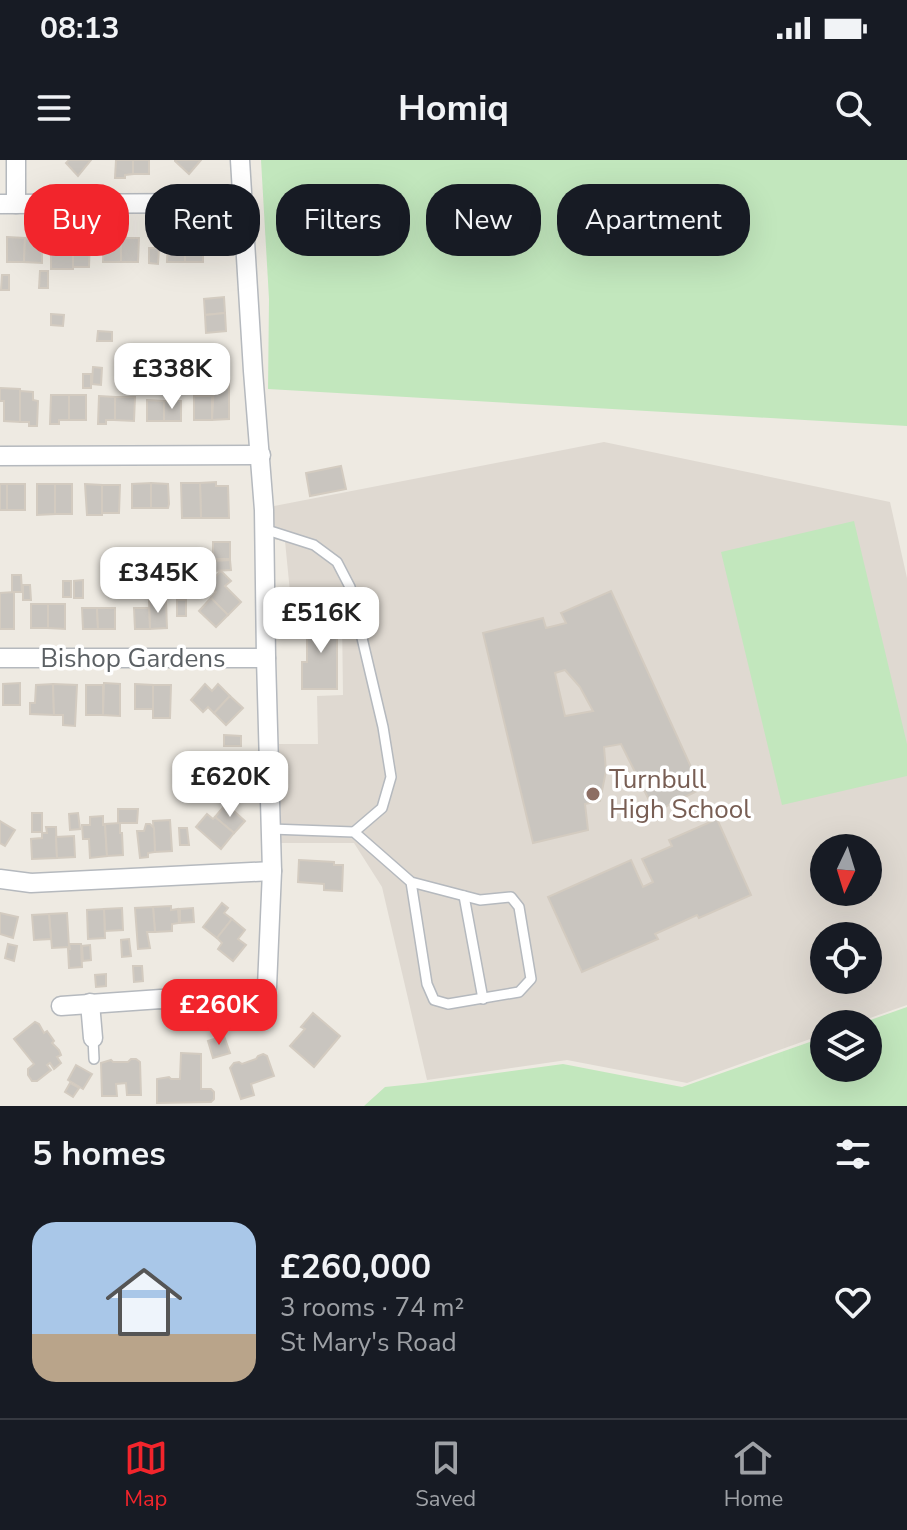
<!DOCTYPE html>
<meta charset="utf-8">
<style>
body{margin:0;font-family:"Nunito Sans",sans-serif;background:#242831;color:#f1f3f6;height:100vh;display:flex;flex-direction:column;font-size:30px;white-space:nowrap}
*{box-sizing:border-box;margin:0}
p{font-size:26px;color:#9ea1a6}
.icon{flex:none;width:44px;height:44px;fill:none;stroke:currentColor;stroke-width:2;stroke-linecap:round;stroke-linejoin:round}
.map{position:relative;height:946px;overflow:hidden}
.drawer{display:flex;flex-direction:column;background:#171b24;flex:1}
.drawer>*{flex:none}
.banner{position:absolute;left:24px;top:24px;width:860px;height:72px;display:flex;gap:16px}
.needle{width:52px;rotate:184deg}
.buttons{position:absolute;left:810px;top:674px;display:grid;gap:16px}
.buttons a{display:grid;place-items:center;width:72px;height:72px;border-radius:50%;background:#171b24;box-shadow:0 8px 32px #0002;font-size:40px}
.price{position:absolute;translate:-50% -68px;padding:0 18px;border-radius:16px;background:#fff;color:#222;font-size:26px;line-height:52px;filter:drop-shadow(0 2px 4px #0008)}
.price::after{content:'';position:absolute;left:50%;top:48px;width:24px;height:18px;margin-left:-12px;background:inherit;clip-path:polygon(0 0,100% 0,50% 100%)}
.price.active{background:#f2252c;color:#fff}
ul{padding:0;list-style:none}
li{display:flex;align-items:center;gap:24px;height:200px;padding:0 32px}
li+li{border-top:2px solid #363941}
li span{display:grid;place-items:center;flex:none;width:224px;height:160px;border-radius:24px;color:#555}
li>.icon{margin-inline-start:auto}
span .icon{width:96px;height:96px;fill:#fffc;stroke-width:1}
li b{font-size:34px}
h2{display:flex;justify-content:space-between;align-items:center;height:96px;padding:0 32px;font-size:34px}
.pill{padding:0 28px;border-radius:32px;background:#171b24;box-shadow:0 8px 32px #0002;font-size:28px;line-height:72px}
.pill.active{background:#f2252c;color:#fff}
.status{display:flex;justify-content:space-between;align-items:center;height:56px;padding:0 40px;background:#171b24;direction:ltr}
.status svg{height:22px;fill:currentColor}
header{display:flex;justify-content:space-between;align-items:center;height:104px;padding:0 32px;background:#171b24;font-size:36px;font-weight:700}
.menu{display:flex;justify-content:space-around;align-items:center;height:112px;border-top:2px solid #363941;background:#171b24;font-size:22px;color:#9ea1a6}
.menu a{display:grid;justify-items:center;gap:4px}
.menu .active{color:#f2252c}
.map>svg:first-child{display:block}
.education{fill:#dfd9d1;fill-rule:evenodd}
.green{fill:#c2e7bd}
.building{fill:#c9c5bf;stroke:#d3cbc0;stroke-width:2;fill-rule:evenodd}
.lines{fill:none;stroke-linecap:round;stroke-linejoin:round}
.service-casing{stroke:#b5b9be;stroke-width:12}
.minor-casing{stroke:#b5b9be;stroke-width:21}
.service{stroke:#fff;stroke-width:9}
.minor{stroke:#fff;stroke-width:18}
.education-dot{fill:#8d6e63;stroke:#fff;stroke-width:3}
.labels{text-anchor:middle;dominant-baseline:central;stroke-width:7;stroke-linejoin:round;paint-order:stroke}
.street-label{font-size:26px;fill:#5b6064;stroke:#fff}
.education-label{font-size:26px;fill:#785e54;stroke:#fff;text-anchor:start}
</style>
<div class="status"><b>08:13</b><svg viewBox="0 0 49 12"><path d="M0 12V9h3v3zM5 12V6h3v6zM10 12V3h3v9zM15 12V0h3v12zM26 1h20v11H26zM47 4h2v5h-2z"/></svg></div>
<header><svg class="icon" aria-label="menu" viewBox="0 0 24 24"><path d="M4 6h16M4 12h16M4 18h16"/></svg>Homiq<svg class="icon" aria-label="search" viewBox="0 0 24 24"><circle cx="10" cy="10" r="6"/><path d="M15 15l6 6"/></svg></header>
<div class="map">
<svg width="907" height="946" viewBox="0 0 907 946">
<rect width="100%" height="100%" fill="#eeeae2"/>
<path class="education" d="M604 282 890 342 907 418V845L853 864H824V874L687 923 567 900 427 920 382 727 354 683H281L279 584H318L317 536 343 535 342 458 328 431 290 432 285 381 271 379 269 347ZM824 688H868V732H824ZM824 776H868V820H824Z"/>
<g class="green">
<polygon points="261,0 907,0 907,266 268,229 269,139"/>
<polygon points="854,361 907,584 907,616 782,645 721,392"/>
<polygon points="907,847 907,946 364,946 385,927 423,923 563,904 682,927 824,877 824,908 868,908 868,864 859,864"/>
</g>
<g class="building">
<polygon points="69,0 91,0 78,16 66,3"/>
<polygon points="116,0 133,0 133,14 125,15 125,18 115,18"/>
<rect x="133" y="0" width="16" height="14"/>
<polygon points="201,0 189,14 175,1 175,0"/>
<polygon points="168,75 175,75 175,78 185,78 185,102 167,102"/>
<polygon points="7,77 25,78 24,102 7,102"/>
<polygon points="104,77 121,78 121,102 103,102"/>
<polygon points="25,78 42,79 42,103 24,102"/>
<polygon points="56,78 73,78 73,109 51,109 51,90 56,90"/>
<polygon points="73,78 90,78 89,107 73,107"/>
<polygon points="121,78 139,78 138,102 121,102"/>
<rect x="185" y="78" width="18" height="24"/>
<polygon points="149,88 159,88 158,104 149,103"/>
<polygon points="40,111 48,111 48,128 39,128"/>
<polygon points="2,115 9,115 9,130 1,130"/>
<polygon points="224,137 225,153 205,155 204,139"/>
<polygon points="225,153 226,171 206,173 205,155"/>
<polygon points="51,154 64,155 63,166 51,165"/>
<polygon points="98,171 112,172 112,181 97,181"/>
<polygon points="93,207 102,208 101,225 92,224"/>
<rect x="83" y="214" width="8" height="14"/>
<polygon points="196,216 197,231 179,232 179,217"/>
<polygon points="214,224 229,224 229,259 212,260"/>
<polygon points="0,228 20,229 20,262 4,261 4,241 0,241"/>
<polygon points="20,231 33,232 33,240 38,241 37,266 29,266 29,262 20,262"/>
<polygon points="51,235 69,235 69,260 59,260 59,264 50,264"/>
<rect x="69" y="235" width="17" height="25"/>
<polygon points="99,236 115,237 115,260 106,260 106,264 98,264"/>
<rect x="194" y="236" width="18" height="24"/>
<polygon points="115,237 135,237 134,261 115,260"/>
<polygon points="147,240 164,241 164,261 147,261"/>
<rect x="164" y="241" width="17" height="20"/>
<polygon points="341,306 346,329 310,336 306,313"/>
<polygon points="216,322 216,326 228,326 229,358 201,358 200,323"/>
<polygon points="151,323 151,348 132,348 132,324"/>
<polygon points="151,323 168,324 169,344 168,348 151,348"/>
<polygon points="181,323 200,323 201,358 182,358"/>
<rect x="0" y="324" width="7" height="26"/>
<rect x="7" y="324" width="18" height="26"/>
<polygon points="37,324 55,324 55,354 37,355"/>
<rect x="55" y="324" width="17" height="30"/>
<polygon points="85,324 102,325 102,355 87,355"/>
<polygon points="102,325 120,325 119,353 102,353"/>
<rect x="213" y="382" width="17" height="17"/>
<polygon points="230,400 231,410 213,411 213,401"/>
<polygon points="221,411 231,421 225,426 241,442 228,455 211,438 216,432 208,424"/>
<polygon points="12,415 21,415 22,432 12,432"/>
<polygon points="83,420 83,438 74,438 74,421"/>
<rect x="63" y="421" width="8" height="16"/>
<polygon points="23,425 30,425 31,440 23,440"/>
<path d="M611 431 701 629 655 652 621 584 604 587 606 611 600 641 585 644 588 670 533 683 483 473 543 458 546 468 566 463 561 453ZM565 510 580 527 593 551 565 556 555 513Z"/>
<polygon points="14,432 14,469 0,469 0,433"/>
<polygon points="211,438 228,455 216,467 199,451"/>
<rect x="177" y="440" width="9" height="16"/>
<polygon points="149,441 166,441 167,468 150,469"/>
<rect x="31" y="444" width="17" height="24"/>
<polygon points="48,444 65,444 65,469 48,468"/>
<polygon points="82,448 97,448 98,469 83,469"/>
<polygon points="97,448 115,448 115,469 98,469"/>
<polygon points="134,448 149,448 150,469 135,469"/>
<polygon points="307,459 337,459 337,529 302,529 302,502 307,502"/>
<polygon points="20,523 20,545 3,545 3,524"/>
<polygon points="104,523 120,524 120,556 103,555"/>
<polygon points="53,524 54,555 30,554 30,543 35,543 36,525"/>
<polygon points="53,524 77,525 75,566 63,565 63,555 54,555"/>
<polygon points="135,524 153,525 153,549 135,549"/>
<polygon points="205,524 212,531 218,524 230,536 214,553 208,547 203,552 191,540"/>
<rect x="86" y="525" width="17" height="30"/>
<polygon points="153,525 171,525 170,558 153,558"/>
<polygon points="230,536 243,548 226,565 214,553"/>
<polygon points="224,575 241,576 241,586 224,586"/>
<polygon points="219,592 244,593 243,622 219,622 219,612 208,612 208,601 219,601"/>
<polygon points="215,625 244,626 244,635 215,634"/>
<polygon points="226,644 245,661 234,673 215,657"/>
<polygon points="118,649 138,649 137,663 118,663"/>
<rect x="32" y="653" width="10" height="19"/>
<polygon points="78,653 80,669 70,670 69,654"/>
<polygon points="207,654 213,659 215,657 234,673 221,689 196,667"/>
<polygon points="103,656 103,665 105,665 107,696 90,698 89,679 83,679 82,665 90,665 90,657"/>
<polygon points="717,659 751,735 699,758 697,755 655,774 658,779 582,812 548,737 631,700 643,727 653,722 642,699 672,686 669,680"/>
<polygon points="170,660 172,691 155,692 153,661"/>
<polygon points="0,661 15,670 5,686 0,683"/>
<polygon points="120,663 120,673 122,673 123,695 107,696 105,664"/>
<polygon points="146,664 150,664 154,668 155,692 148,693 148,697 140,698 137,671 144,671"/>
<polygon points="46,667 56,667 57,698 32,699 31,679 42,678 42,673 47,673"/>
<polygon points="179,668 187,668 189,685 180,685"/>
<polygon points="74,676 75,697 57,698 56,677"/>
<polygon points="299,700 334,702 334,705 343,705 342,731 324,730 324,724 298,722"/>
<polygon points="222,743 228,748 224,753 232,759 217,778 203,767"/>
<polygon points="171,746 171,750 178,749 179,763 172,764 172,771 155,772 153,747"/>
<polygon points="153,747 155,772 147,772 150,788 138,789 135,748"/>
<polygon points="122,748 123,770 105,771 104,749"/>
<polygon points="193,748 194,762 180,763 180,749"/>
<polygon points="104,749 105,778 88,779 87,750"/>
<polygon points="0,753 18,757 13,778 0,774"/>
<polygon points="67,753 69,787 52,788 49,754"/>
<polygon points="49,754 51,779 34,780 32,755"/>
<polygon points="232,759 245,770 238,779 246,785 233,801 218,789 222,783 217,778"/>
<polygon points="129,779 131,796 122,797 121,780"/>
<polygon points="8,784 17,786 14,801 5,798"/>
<polygon points="69,784 81,784 82,807 69,808 68,789 70,789"/>
<polygon points="90,785 91,800 83,801 82,786"/>
<polygon points="133,806 142,806 143,821 134,822"/>
<polygon points="106,814 106,826 96,827 95,815"/>
<polygon points="313,853 340,876 314,907 290,886 305,869 301,867"/>
<polygon points="35,862 39,864 44,873 47,871 54,881 52,883 59,890 61,895 57,897 61,903 54,909 50,903 47,905 51,910 37,921 32,921 28,915 28,909 34,904 14,879"/>
<polygon points="224,876 230,893 213,898 208,881"/>
<polygon points="181,893 201,894 201,929 211,929 214,932 214,939 211,942 157,943 157,919 169,917 171,919 180,919"/>
<polygon points="263,894 267,896 274,916 251,924 254,935 241,939 230,908 234,903 239,902 242,904 256,899 258,896"/>
<polygon points="131,899 136,899 140,902 141,935 127,935 126,923 116,924 117,936 102,936 101,903 111,900 113,902 128,902"/>
<polygon points="76,905 92,914 83,929 68,920"/>
<polygon points="70,923 79,928 73,937 65,932"/>
</g>
<g class="lines">
<g class="service-casing">
<g id="service">
<polyline points="264,369 314,385 337,402 350,427 383,567 391,617 382,648 354,672"/>
<polyline points="271,669 354,672 411,722 480,740 511,737 519,747 531,819 519,832 448,844 434,840 427,824 411,722"/>
<polyline points="464,736 483,839"/>
<polyline points="93,878 94,899"/>
</g>
</g>
<g class="minor-casing">
<g id="minor">
<polyline points="0,44 243,43"/>
<polyline points="16,44 16,0"/>
<polyline points="0,296 261,295"/>
<polyline points="0,498 266,498"/>
<polyline points="0,719 31,723 272,711"/>
<polyline points="90,843 93,878"/>
<polyline points="61,846 161,839 246,843 267,827 272,711 266,498 264,350 253,211 240,0"/>
</g>
</g>
<use href="#service" class="service"/>
<use href="#minor" class="minor"/>
</g>
<circle class="education-dot" cx="593" cy="634" r="8"/>
<g class="labels">
<g class="street-label">
<text x="133" y="498">Bishop Gardens</text>
</g>
<g class="education-label">
<text x="609" y="619">Turnbull<tspan x="609" dy="30">High School</tspan></text>
</g>
</g>
</svg>
<div class="buttons">
<a><svg class="needle" viewBox="-14 -14 28 28"><path d="M0-13l5 13h-10z" fill="#e53935"/><path d="M0 13l5-13h-10z" fill="#9ea1a6"/></svg></a>
<a><svg class="icon" aria-label="locate" viewBox="0 0 24 24"><circle cx="12" cy="12" r="6"/><path d="M12 2v4M12 18v4M2 12h4M18 12h4"/></svg></a>
<a><svg class="icon" aria-label="layers" viewBox="0 0 24 24"><path d="M12 4l9 5-9 5-9-5zM3 14l9 5 9-5"/></svg></a>
</div>
<b class="price" style="left:172px;top:251px">£338K</b>
<b class="price" style="left:158px;top:455px">£345K</b>
<b class="price" style="left:321px;top:495px">£516K</b>
<b class="price" style="left:230px;top:659px">£620K</b>
<b class="price active" style="left:219px;top:887px">£260K</b>
<div class="banner">
<a class="pill active">Buy</a>
<a class="pill">Rent</a>
<a class="pill">Filters</a>
<a class="pill">New</a>
<a class="pill">Apartment</a>
</div>
</div>
<section class="drawer">
<h2>5 homes<svg class="icon" aria-label="filters" viewBox="0 0 24 24"><path d="M4 7h16M4 17h16"/><circle cx="9" cy="7" r="2"/><circle cx="15" cy="17" r="2"/></svg></h2>
<ul>
<li><span style="background:linear-gradient(#a9c7e8 70%,#b9a48a 0)"><svg class="icon" aria-label="home" viewBox="0 0 24 24"><path d="M3 11l9-7 9 7M6 9v11h12V9"/></svg></span><div><b>£260,000</b><p>3 rooms · 74 m²</p><p>St Mary's Road</p></div><svg class="icon" aria-label="heart" viewBox="0 0 24 24"><path d="M12 20l-8-8c-3-5 5-10 8-4 3-6 11-1 8 4z"/></svg></li>
</ul>
</section>
<nav class="menu">
<a class="active"><svg class="icon" aria-label="map" viewBox="0 0 24 24"><path d="M3 6l6-2 6 2 6-2v14l-6 2-6-2-6 2zM9 4v14M15 6v14"/></svg>Map</a>
<a><svg class="icon" aria-label="saved" viewBox="0 0 24 24"><path d="M7 4h10v16l-5-4-5 4z"/></svg>Saved</a>
<a><svg class="icon" aria-label="home" viewBox="0 0 24 24"><path d="M3 11l9-7 9 7M6 9v11h12V9"/></svg>Home</a>
</nav>
